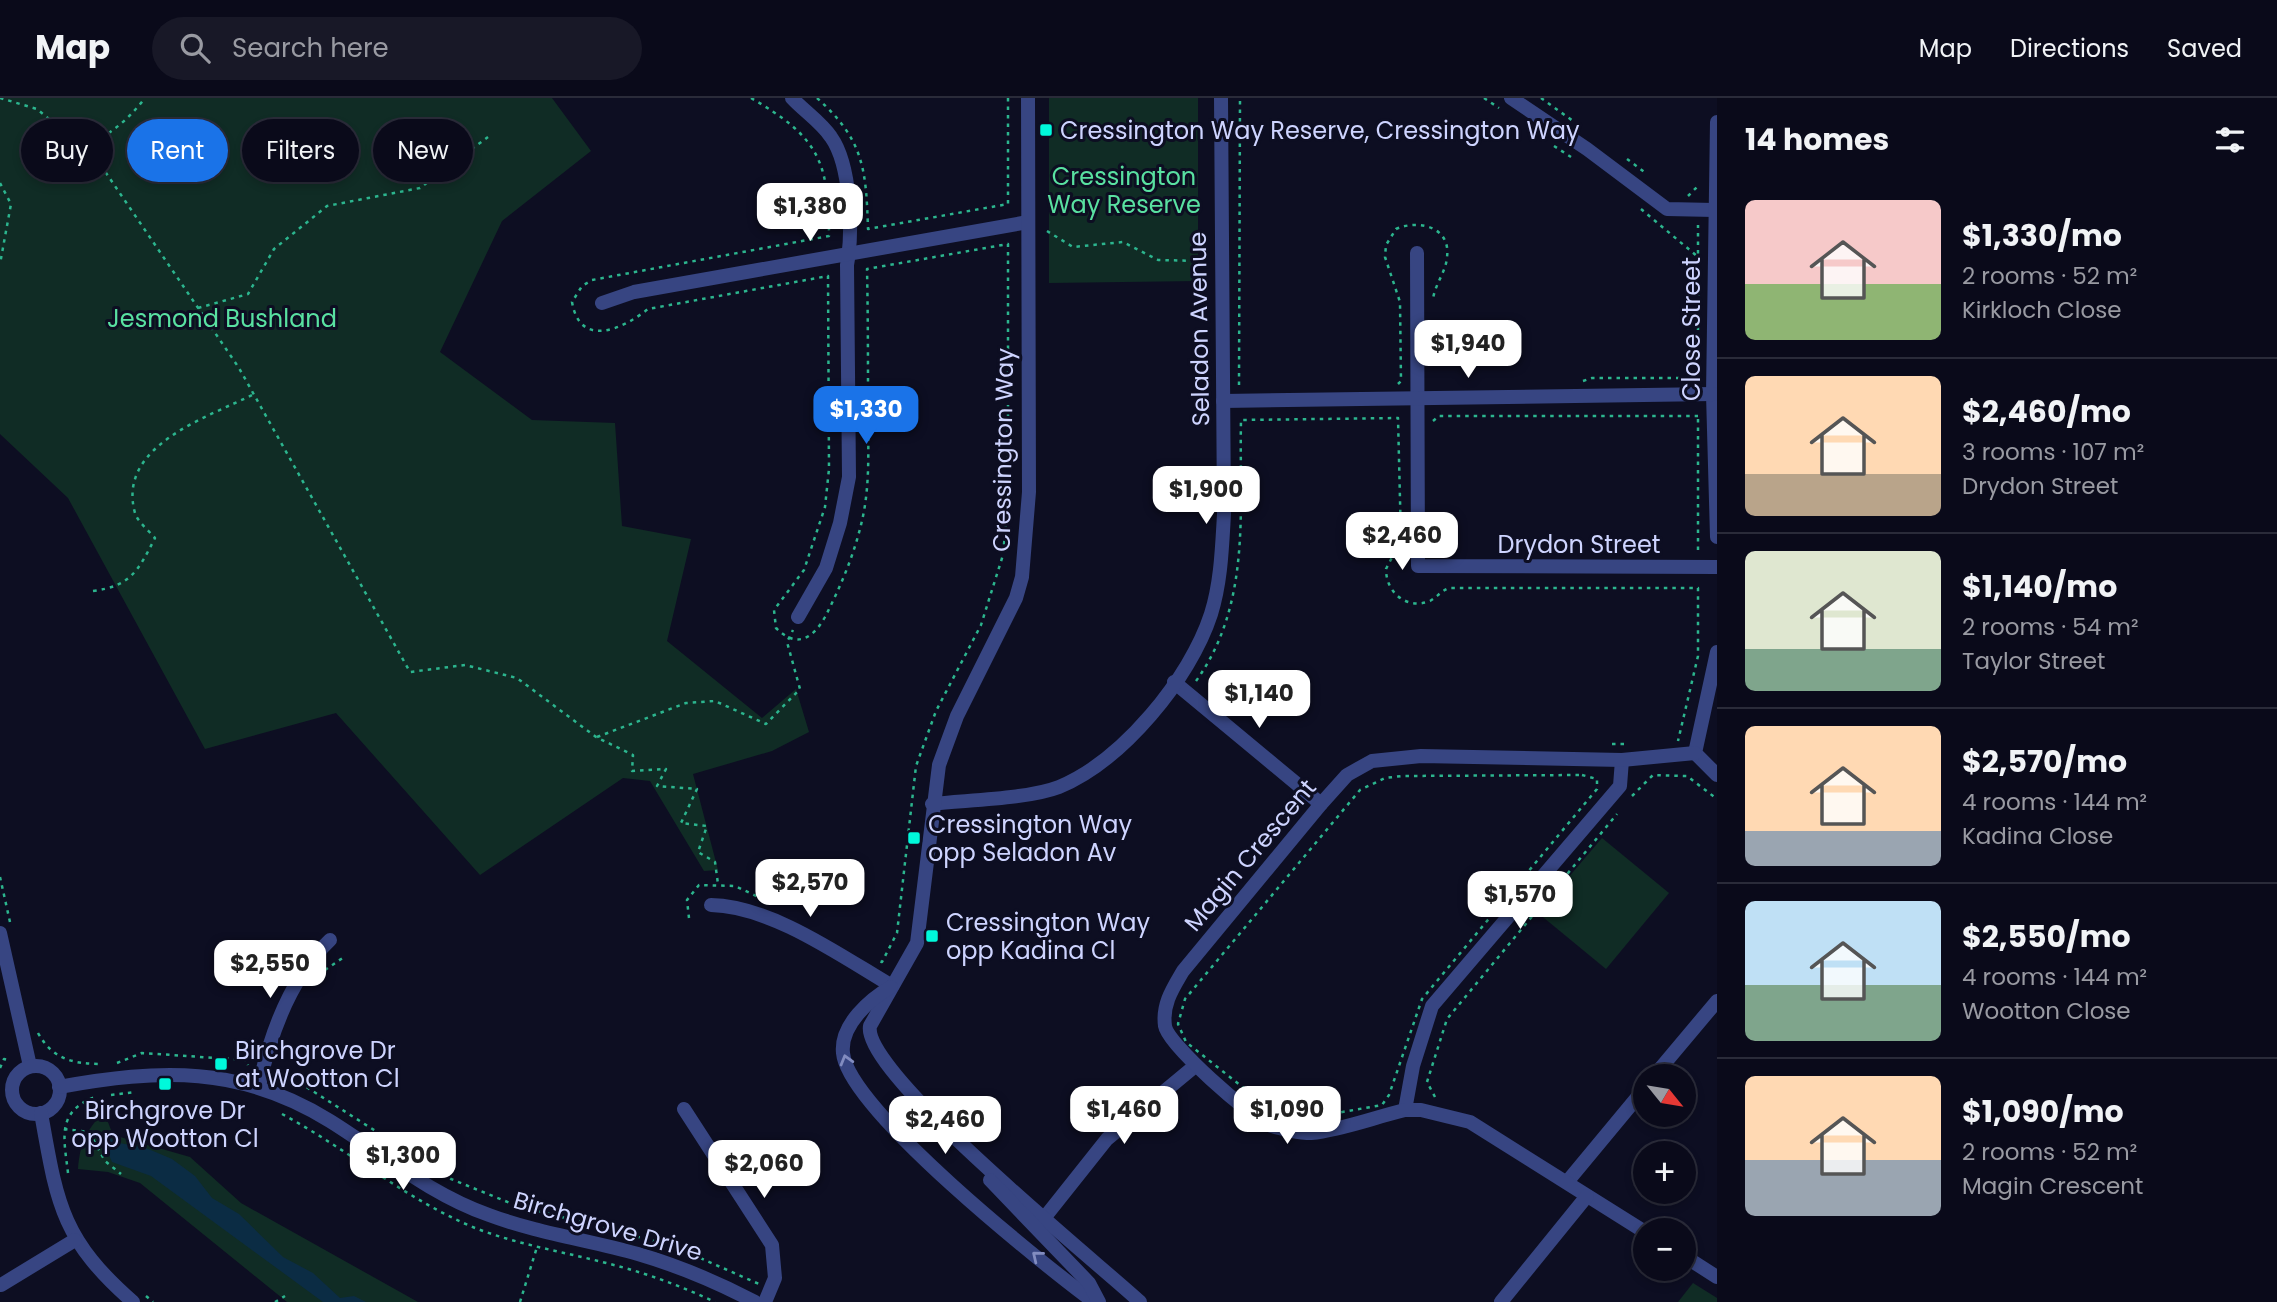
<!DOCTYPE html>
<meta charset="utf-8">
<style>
body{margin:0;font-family:Poppins,sans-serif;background:#181827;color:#f1f3f6;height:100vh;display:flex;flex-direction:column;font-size:26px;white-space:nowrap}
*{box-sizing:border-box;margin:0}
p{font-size:23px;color:#999aa2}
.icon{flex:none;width:38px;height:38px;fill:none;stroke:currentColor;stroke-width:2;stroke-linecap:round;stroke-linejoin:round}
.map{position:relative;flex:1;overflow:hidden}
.details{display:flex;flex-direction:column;background:#0a0a1a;width:560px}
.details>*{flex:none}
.hud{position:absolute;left:21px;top:21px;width:665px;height:63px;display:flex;gap:14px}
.needle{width:46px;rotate:120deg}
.fabs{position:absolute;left:1633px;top:966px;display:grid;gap:14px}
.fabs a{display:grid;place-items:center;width:63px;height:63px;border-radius:50%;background:#0a0a1a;box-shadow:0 4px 10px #0003,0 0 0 2px #2a2b39;font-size:35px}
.price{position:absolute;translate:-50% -60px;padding:0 16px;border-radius:14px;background:#fff;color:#222;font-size:23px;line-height:46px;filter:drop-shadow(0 2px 4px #0008)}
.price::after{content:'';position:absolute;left:50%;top:42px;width:21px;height:16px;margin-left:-10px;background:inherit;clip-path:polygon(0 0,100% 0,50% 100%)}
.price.active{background:#1a73e8;color:#fff}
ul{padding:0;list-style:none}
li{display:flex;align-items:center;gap:21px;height:175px;padding:0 28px}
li+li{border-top:2px solid #2a2b39}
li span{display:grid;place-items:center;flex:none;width:196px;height:140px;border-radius:10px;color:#555}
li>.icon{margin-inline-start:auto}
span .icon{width:84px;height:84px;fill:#fffc;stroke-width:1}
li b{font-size:30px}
h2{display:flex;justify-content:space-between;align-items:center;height:84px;padding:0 28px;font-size:30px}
.pill{padding:0 24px;border-radius:32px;background:#0a0a1a;box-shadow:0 4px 10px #0003,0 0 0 2px #2a2b39;font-size:24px;line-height:63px}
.pill.active{background:#1a73e8;color:#fff}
header{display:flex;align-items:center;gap:42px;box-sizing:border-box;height:98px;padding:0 35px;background:#0a0a1a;border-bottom:2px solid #2a2b39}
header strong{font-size:33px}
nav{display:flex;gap:38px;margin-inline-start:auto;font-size:24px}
.search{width:490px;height:63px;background:#181827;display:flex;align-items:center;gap:18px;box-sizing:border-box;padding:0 24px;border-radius:38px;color:#999aa2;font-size:26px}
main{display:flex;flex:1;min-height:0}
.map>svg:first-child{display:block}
.green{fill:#102c25}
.water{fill:#0b2c44}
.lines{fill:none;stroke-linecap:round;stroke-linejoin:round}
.path{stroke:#2cb58e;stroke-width:2.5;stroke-dasharray:3.5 5;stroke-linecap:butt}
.minor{stroke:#374582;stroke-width:14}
.tertiary{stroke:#374582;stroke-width:14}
.oneway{stroke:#828cc0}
.poi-dot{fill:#00f9db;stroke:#0d0e22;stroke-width:2.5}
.labels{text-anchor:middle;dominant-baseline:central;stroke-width:6;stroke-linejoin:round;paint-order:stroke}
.poi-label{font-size:24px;fill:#ced4ff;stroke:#0d0e22;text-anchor:start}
.park-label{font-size:24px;fill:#59e1a1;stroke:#0d0e22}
.street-label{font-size:24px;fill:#ced4ff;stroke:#0d0e22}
</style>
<header>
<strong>Map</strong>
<div class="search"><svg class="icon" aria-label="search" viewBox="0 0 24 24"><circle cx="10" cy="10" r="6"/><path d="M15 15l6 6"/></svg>Search here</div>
<nav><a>Map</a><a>Directions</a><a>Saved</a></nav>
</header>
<main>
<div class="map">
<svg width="1717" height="1204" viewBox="0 0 1717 1204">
<rect width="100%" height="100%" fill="#0d0e22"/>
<g class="green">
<polygon points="0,0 552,0 591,53 502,123 440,254 532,322 615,325 622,428 691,441 667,543 762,620 796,591 809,634 772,653 693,676 718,772 704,773 650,683 623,680 480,777 336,615 205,651 68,400 0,336"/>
<polygon points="1049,0 1198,0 1198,183 1049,185"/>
<polygon points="1602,740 1669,795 1606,871 1538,815"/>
<path d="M104 1014 113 1037 190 1059 241 1105 418 1204H287L140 1085 108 1074 78 1071C80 1046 86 1032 104 1014Z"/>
<polygon points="1693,1185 1717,1200 1717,1204 1678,1204"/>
</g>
<polygon class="water" points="111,1040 114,1044 146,1050 172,1061 195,1078 212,1100 239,1116 283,1159 313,1175 340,1200 354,1198 366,1204 323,1204 151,1078 112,1064 104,1045"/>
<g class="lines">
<g class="path">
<path d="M0 0 37 11 83 49C109 38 128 22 145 0"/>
<path d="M751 0C818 39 829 62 829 138L592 182 582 188 572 204C580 251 623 231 648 211L828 178 829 371 825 409 804 472 774 512 776 530C796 550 812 542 825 519 842 486 857 450 864 413 870 380 868 345 868 311 868 265 868 218 867 171L1008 146V403L1003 457 981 527 936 613 916 668 897 835 882 864 879 863"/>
<path d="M817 0C864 42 866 71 868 131L1008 106V0"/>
<polyline points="1484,0 1499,10"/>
<polyline points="1541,0 1573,23"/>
<polyline points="1554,48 1571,59"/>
<polyline points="83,49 102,69 239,270 410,574 465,567 517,580 596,639 633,657 632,673 666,671 657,688 697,691 681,725 707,728 698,754 715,764 718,786"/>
<polyline points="1627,61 1647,76"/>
<polyline points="0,85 11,106 0,166"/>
<polyline points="1688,98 1698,88"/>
<polyline points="1641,111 1698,159"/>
<polyline points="1047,133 1073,149 1123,144 1158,162 1202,163"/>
<polyline points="198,210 248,196 274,151 327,108 420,90 488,39"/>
<polyline points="1698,232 1698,127"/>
<polyline points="1583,283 1592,280 1698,280"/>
<path d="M1398 286 1401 283 1400 204 1385 159 1386 147 1396 131C1419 121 1451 129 1447 159 1446 174 1435 186 1433 201"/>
<polyline points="1239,287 1240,0"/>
<polyline points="1698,321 1698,454"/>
<polyline points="1433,323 1439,318 1698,318"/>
<path d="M93 493C131 488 138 473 155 440 149 433 137 423 135 415 116 347 209 319 254 296"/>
<path d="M1196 583C1252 505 1239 412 1241 322L1398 320 1401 442 1386 471C1386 495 1407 512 1430 503 1437 499 1441 493 1449 490H1698V558L1678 643"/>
<polyline points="597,639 686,605 715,603 766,626 800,591 787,544 793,532"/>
<polyline points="1612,646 1627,646"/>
<polygon points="1582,677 1597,681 1597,691 1422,901 1389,997 1382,1007 1297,1022 1280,1019 1186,944 1178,926 1185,901 1360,692 1385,680 1402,678"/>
<polyline points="1632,698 1653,677 1687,678 1717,701"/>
<polyline points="0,779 10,824"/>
<polyline points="689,820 687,802 699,787 735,788 765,802"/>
<polyline points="325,872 344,859"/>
<path d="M38 935C53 962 74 966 103 966"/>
<polyline points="117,965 142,955 246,962 248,967"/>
<polyline points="0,970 4,961 9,962"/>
<polyline points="278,971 451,1081 515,1107 673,1148 759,1186"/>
<polyline points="111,997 136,994"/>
<polyline points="1435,999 1427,984 1447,921 1617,716"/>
<path d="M282 1016C349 1052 405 1101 475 1130 519 1147 565 1154 610 1166 646 1175 681 1188 715 1204"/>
<polyline points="64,1031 89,1034 105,1063 121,1076"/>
<path d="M68 1075C64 1040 56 1014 95 999"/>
<polyline points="146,1198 153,1204"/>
<polyline points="275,1204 285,1198"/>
<polyline points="520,1204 537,1149"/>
</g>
<g class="minor">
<path d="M792 0C804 13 821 24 831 39 851 67 853 134 847 167L849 379 840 425 826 470 798 519"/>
<polyline points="1511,0 1587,51 1667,111 1714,112"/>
<polyline points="1717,24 1713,296 1717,439"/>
<polyline points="1417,155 1418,468 1717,469"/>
<polyline points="602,205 634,194 1028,124"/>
<polyline points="1223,303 1713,296"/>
<polyline points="1717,554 1695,655 1717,677"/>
<polyline points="1174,584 1321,706"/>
<path d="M932 706C967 702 1028 701 1059 689 1122 663 1190 581 1211 516 1221 484 1222 450 1224 416L1221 0"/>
<path d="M711 807C771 808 841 858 892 888"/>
<polyline points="0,835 30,968"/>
<circle cx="36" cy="992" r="24"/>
<polyline points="1654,978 1717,903"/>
<path d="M259 988C270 937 291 879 330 842"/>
<path d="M59 989C160 971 240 967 330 1023 383 1056 429 1096 489 1117 537 1135 588 1142 638 1156 679 1168 717 1184 755 1204"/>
<polyline points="684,1011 772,1147 775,1180 765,1204"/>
<polyline points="1405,1012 1413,968 1432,908 1620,688 1622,662"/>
<path d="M41 1015C57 1105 61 1141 133 1204"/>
<polyline points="1567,1084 1645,990"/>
<polyline points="1045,1119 1107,1041 1195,968"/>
<path d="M1645 1134 1470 1024 1421 1012H1405C1375 1019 1342 1032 1311 1035 1301 1035 1279 1031 1269 1027 1250 1018 1168 947 1165 928 1162 906 1173 890 1183 873L1321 706 1347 677 1372 663 1421 658 1622 662 1695 655"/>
<polyline points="1684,1158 1717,1179"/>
<polyline points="1,1187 75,1142"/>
<polyline points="1501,1204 1587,1098"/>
</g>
<g class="tertiary">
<path d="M1028 0 1029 394 1022 479 1016 500 957 618 939 667 917 845 870 928C861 974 1098 1165 1140 1204"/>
<path d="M891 889C870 901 840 927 843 955 848 1011 1044 1167 1094 1204"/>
<polyline points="990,1082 1089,1185 1099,1204"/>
</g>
</g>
<defs><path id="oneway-chevron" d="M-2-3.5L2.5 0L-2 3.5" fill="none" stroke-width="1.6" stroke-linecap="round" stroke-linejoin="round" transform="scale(1.75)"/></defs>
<g class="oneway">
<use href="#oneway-chevron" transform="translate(846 962) rotate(-106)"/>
<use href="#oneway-chevron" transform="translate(1037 1158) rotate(-141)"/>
</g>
<g class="poi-dot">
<rect x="1039" y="25" width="14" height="14" rx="3.5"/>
<rect x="907" y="733" width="14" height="14" rx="3.5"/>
<rect x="925" y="831" width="14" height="14" rx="3.5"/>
<rect x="214" y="959" width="14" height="14" rx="3.5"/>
<rect x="158" y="979" width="14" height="14" rx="3.5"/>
</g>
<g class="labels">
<g class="poi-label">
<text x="1060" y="32">Cressington Way Reserve, Cressington Way</text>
<text x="928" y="726">Cressington Way<tspan x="928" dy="28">opp Seladon Av</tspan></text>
<text x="946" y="824">Cressington Way<tspan x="946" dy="28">opp Kadina Cl</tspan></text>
<text x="235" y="952">Birchgrove Dr<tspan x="235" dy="28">at Wootton Cl</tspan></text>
<text x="165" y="1012" text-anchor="middle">Birchgrove Dr<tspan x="165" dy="28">opp Wootton Cl</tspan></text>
</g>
<g class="park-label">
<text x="1124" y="78">Cressington<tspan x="1124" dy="28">Way Reserve</tspan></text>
<text x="222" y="220">Jesmond Bushland</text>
</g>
<g class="street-label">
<text transform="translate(1199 231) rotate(-91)">Seladon Avenue</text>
<text transform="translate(1691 231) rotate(-90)">Close Street</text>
<text transform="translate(1003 352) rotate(-89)">Cressington Way</text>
<text x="1579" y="446">Drydon Street</text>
<text transform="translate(1250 757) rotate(-50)">Magin Crescent</text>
<text transform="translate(608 1128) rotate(16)">Birchgrove Drive</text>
</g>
</g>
</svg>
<div class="fabs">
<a><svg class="needle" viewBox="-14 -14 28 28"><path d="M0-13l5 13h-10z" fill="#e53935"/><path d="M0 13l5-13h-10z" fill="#999aa2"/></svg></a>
<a>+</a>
<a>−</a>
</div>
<b class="price" style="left:810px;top:145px">$1,380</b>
<b class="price" style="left:1468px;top:282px">$1,940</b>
<b class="price active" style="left:866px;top:348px">$1,330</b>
<b class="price" style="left:1206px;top:428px">$1,900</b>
<b class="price" style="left:1402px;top:474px">$2,460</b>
<b class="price" style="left:1259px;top:632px">$1,140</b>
<b class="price" style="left:810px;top:821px">$2,570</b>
<b class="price" style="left:1520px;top:833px">$1,570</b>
<b class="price" style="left:270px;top:902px">$2,550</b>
<b class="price" style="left:1124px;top:1048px">$1,460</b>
<b class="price" style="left:1287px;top:1048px">$1,090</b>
<b class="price" style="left:945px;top:1058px">$2,460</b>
<b class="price" style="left:403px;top:1094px">$1,300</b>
<b class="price" style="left:764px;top:1102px">$2,060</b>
<div class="hud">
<a class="pill">Buy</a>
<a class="pill active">Rent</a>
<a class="pill">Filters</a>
<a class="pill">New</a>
</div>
</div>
<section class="details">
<h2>14 homes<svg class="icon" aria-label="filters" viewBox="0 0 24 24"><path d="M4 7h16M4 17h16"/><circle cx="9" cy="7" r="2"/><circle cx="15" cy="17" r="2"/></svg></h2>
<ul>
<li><span style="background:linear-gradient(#f6c9c9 60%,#8fb573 0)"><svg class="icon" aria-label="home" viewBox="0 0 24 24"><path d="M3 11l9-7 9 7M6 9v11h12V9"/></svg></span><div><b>$1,330/mo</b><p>2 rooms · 52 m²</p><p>Kirkloch Close</p></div></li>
<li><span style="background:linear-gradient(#ffd9b3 70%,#b9a48a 0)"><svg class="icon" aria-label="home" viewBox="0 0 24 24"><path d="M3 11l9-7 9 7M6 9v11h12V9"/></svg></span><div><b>$2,460/mo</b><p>3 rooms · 107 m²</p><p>Drydon Street</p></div></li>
<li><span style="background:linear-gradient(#dfe7d0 70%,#7fa58c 0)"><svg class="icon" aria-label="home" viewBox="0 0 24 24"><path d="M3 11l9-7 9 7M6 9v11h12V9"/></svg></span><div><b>$1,140/mo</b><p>2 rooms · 54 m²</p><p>Taylor Street</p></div></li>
<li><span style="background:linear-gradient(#ffd9b3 75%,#9aa5b1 0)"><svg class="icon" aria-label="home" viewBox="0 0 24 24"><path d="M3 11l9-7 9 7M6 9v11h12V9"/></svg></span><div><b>$2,570/mo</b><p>4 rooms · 144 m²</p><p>Kadina Close</p></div></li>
<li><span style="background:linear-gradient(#bfe0f5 60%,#7fa58c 0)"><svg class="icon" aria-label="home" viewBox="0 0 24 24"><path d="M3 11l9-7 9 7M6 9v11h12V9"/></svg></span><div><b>$2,550/mo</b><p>4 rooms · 144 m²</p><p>Wootton Close</p></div></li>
<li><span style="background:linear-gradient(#ffd9b3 60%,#9aa5b1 0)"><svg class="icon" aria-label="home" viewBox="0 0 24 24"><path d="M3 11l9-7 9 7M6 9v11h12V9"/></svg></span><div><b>$1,090/mo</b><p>2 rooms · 52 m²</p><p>Magin Crescent</p></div></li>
</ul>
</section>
</main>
